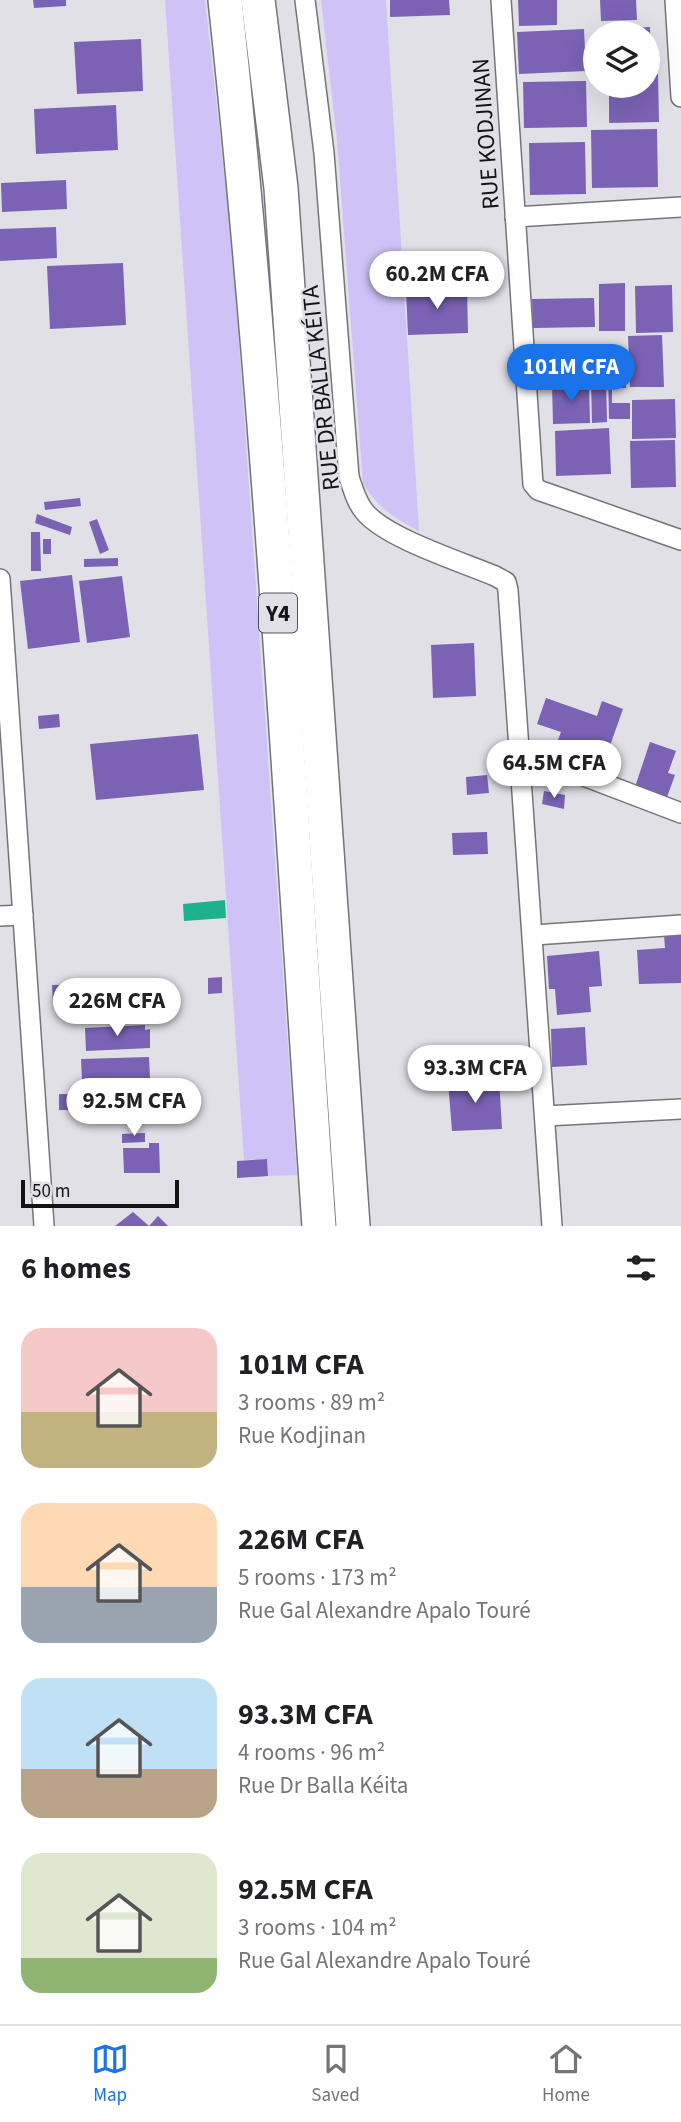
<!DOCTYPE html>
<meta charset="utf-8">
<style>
body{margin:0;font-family:"Source Sans 3",sans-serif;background:#f6f6f6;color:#202124;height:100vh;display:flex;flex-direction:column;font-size:26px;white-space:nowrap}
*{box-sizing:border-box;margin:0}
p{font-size:23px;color:#757577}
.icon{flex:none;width:38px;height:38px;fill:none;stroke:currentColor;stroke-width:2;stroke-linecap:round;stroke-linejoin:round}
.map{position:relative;height:1226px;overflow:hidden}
.details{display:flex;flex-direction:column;background:#fff;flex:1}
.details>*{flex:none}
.controls{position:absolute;left:583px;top:21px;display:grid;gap:14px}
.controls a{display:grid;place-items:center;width:77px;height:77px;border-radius:50%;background:#fff;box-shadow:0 7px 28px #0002;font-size:35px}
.scale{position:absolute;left:21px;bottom:18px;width:158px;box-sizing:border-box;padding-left:7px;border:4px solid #141416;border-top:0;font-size:19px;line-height:24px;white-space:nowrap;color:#141416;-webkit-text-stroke:5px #e1e0e7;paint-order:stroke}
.price{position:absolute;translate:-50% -60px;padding:0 16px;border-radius:24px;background:#fff;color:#222;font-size:23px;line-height:46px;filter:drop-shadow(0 2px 4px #0008)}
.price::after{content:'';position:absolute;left:50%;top:42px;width:21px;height:16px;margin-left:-10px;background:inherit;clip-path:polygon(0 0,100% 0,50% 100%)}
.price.on{background:#1a73e8;color:#fff}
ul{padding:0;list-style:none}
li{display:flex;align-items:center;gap:21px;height:175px;padding:0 21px}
li span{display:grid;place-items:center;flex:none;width:196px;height:140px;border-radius:21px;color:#555}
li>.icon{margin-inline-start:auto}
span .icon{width:84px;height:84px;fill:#fffc;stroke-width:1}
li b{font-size:30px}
h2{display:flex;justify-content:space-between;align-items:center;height:84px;padding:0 21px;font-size:30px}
.menu{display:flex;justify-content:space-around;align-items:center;height:98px;border-top:2px solid #e0e0e0;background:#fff;font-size:19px;color:#757577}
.menu a{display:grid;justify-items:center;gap:4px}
.menu .on{color:#1a73e8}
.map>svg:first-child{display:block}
.green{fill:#cec2f7}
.water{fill:#1cb290}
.building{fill:#7b62b5}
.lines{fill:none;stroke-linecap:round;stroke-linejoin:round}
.street-casing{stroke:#75747a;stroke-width:22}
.highway-casing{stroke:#75747a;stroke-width:36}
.street{stroke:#fff;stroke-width:19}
.highway{stroke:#fff;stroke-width:33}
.labels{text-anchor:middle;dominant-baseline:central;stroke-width:5;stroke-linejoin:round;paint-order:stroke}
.shield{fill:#e1e0e7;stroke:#525155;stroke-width:2}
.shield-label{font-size:23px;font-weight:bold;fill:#141416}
.street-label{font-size:24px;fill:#141416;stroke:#e1e0e7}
</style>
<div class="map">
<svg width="681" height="1226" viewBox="0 0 681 1226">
<rect width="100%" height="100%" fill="#e1e0e7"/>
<g class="green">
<polygon points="165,0 205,0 232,243 297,1175 268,1176 267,1159 244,1160"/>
<path d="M321 0H386L419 531C394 518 377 507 363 483L337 139Z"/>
</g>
<polygon class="water" points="225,900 226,918 184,921 183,904"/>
<g class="building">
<polygon points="33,0 66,0 66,6 34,8"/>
<polygon points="390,0 449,0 450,15 390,17"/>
<polygon points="518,0 557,0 557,25 519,26"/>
<polygon points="600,0 636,0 637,20 601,21"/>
<polygon points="650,27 651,65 648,65 648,33 604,33 604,29"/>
<polygon points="584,29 586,71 519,74 517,32"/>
<polygon points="141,39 143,91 77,94 74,42"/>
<polygon points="648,74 658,74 659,122 609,123 609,86 648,86"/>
<polygon points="586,81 587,127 524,128 523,82"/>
<polygon points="116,105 118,150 36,154 34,109"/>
<polygon points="657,129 658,187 592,188 591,130"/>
<polygon points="585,142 586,194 530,195 529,143"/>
<polygon points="66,180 67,209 2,212 1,183"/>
<polygon points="56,227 57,258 0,261 0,229"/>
<polygon points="123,263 126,325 50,329 47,266"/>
<polygon points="625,283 625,331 599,331 599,284"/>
<polygon points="672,285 673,332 636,333 635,286"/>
<polygon points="467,288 468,333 408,335 406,289"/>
<polygon points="594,298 595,327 533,328 532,299"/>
<polygon points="662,335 664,387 630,387 628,336"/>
<polygon points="578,344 578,372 551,373 551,345"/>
<polygon points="625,373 626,388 612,388 612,403 630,403 630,419 609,419 608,374"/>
<polygon points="606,379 607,422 592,423 591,380"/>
<polygon points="589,383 590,423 553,424 552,384"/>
<polygon points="675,399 676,438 632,439 632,400"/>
<polygon points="609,428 611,474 556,476 555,431"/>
<polygon points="675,440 676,487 631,488 630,441"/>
<polygon points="80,498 81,506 45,510 44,502"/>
<polygon points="37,514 72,527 70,535 35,523"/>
<polygon points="97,519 109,550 100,554 89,522"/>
<polygon points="31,532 40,532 41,571 31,571"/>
<rect x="43" y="539" width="8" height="15"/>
<polygon points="118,558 118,566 84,567 84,559"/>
<polygon points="72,575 80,642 28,649 20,581"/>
<polygon points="122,576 130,637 87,643 79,581"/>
<polygon points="474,643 476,696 433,698 431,645"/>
<polygon points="546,698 597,716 602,701 623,709 601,771 584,765 589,751 558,740 561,732 537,724"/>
<polygon points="59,714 60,727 39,729 38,716"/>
<polygon points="198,734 204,790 96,800 90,744"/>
<polygon points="650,742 676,751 668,773 675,775 667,797 635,787"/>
<polygon points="487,775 489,793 467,795 466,777"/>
<polygon points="544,791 565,795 564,809 542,804"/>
<polygon points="487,832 488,854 453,855 452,833"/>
<polygon points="681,934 681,983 639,984 637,950 665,948 664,935"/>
<polygon points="599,951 602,986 589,987 591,1012 557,1015 555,989 549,989 547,956"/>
<polygon points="222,977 222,993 208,994 208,978"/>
<polygon points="133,983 134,1001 53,1004 52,985"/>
<polygon points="145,1025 145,1030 150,1029 150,1048 86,1051 85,1028"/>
<polygon points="585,1027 587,1065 552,1067 551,1029"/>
<polygon points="149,1057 150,1078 82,1081 81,1059"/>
<polygon points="499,1078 502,1129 452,1131 448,1081"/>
<rect x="59" y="1094" width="18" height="16"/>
<polygon points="145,1133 145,1142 122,1143 122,1134"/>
<polygon points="149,1143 159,1143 160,1173 124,1173 123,1148 149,1148"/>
<polygon points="267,1159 268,1176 237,1178 237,1161"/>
<polygon points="133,1212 149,1226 115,1226"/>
<polygon points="158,1216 168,1226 149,1226"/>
</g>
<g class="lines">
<g class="street-casing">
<g id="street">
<path d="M305 0 324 153 349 477C353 489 356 501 364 511 385 538 462 562 495 576L506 582 508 590 552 1226"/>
<polyline points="501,0 533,484 538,490 681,540"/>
<polyline points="675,0 681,97"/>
<polyline points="515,217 681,207"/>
<polyline points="0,579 44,1226"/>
<polyline points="521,752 681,813"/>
<polyline points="0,916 23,915"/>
<polyline points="534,935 681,925"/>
<polyline points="545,1116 681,1109"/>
</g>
</g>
<g class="highway-casing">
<g id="highway">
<path d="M225 0C269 408 291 817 319 1226"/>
<polyline points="258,0 281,188 353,1226"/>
</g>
</g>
<use href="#street" class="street"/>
<use href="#highway" class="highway"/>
</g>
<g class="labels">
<rect class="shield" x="259" y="593.5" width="38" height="39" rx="5"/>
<g class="shield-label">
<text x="278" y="613">Y4</text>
</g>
<g class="street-label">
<text transform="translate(486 134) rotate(-94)">RUE KODJINAN</text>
<text transform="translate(321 388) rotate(-96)">RUE DR BALLA KÉITA</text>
</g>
</g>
</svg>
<div class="controls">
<a><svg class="icon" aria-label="layers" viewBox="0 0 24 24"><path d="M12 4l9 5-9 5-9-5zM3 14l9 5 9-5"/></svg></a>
</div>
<div class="scale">50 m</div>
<b class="price" style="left:437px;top:311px">60.2M CFA</b>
<b class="price on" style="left:571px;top:404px">101M CFA</b>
<b class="price" style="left:554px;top:800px">64.5M CFA</b>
<b class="price" style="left:117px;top:1038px">226M CFA</b>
<b class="price" style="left:475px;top:1105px">93.3M CFA</b>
<b class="price" style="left:134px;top:1138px">92.5M CFA</b>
</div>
<section class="details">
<h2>6 homes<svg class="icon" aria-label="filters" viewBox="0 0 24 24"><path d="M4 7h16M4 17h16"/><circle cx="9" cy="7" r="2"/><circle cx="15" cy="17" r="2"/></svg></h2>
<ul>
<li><span style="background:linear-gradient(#f6c9c9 60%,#c2b280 0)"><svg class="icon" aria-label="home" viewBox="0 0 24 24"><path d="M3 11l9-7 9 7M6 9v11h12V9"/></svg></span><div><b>101M CFA</b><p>3 rooms · 89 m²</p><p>Rue Kodjinan</p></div></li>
<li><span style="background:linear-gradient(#ffd9b3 60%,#9aa5b1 0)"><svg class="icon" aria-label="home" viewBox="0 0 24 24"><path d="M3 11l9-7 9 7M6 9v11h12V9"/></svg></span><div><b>226M CFA</b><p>5 rooms · 173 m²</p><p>Rue Gal Alexandre Apalo Touré</p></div></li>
<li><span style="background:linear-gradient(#bfe0f5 65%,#b9a48a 0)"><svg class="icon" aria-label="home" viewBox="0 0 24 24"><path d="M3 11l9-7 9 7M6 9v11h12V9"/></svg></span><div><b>93.3M CFA</b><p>4 rooms · 96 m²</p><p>Rue Dr Balla Kéita</p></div></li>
<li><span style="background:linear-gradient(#dfe7d0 75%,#8fb573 0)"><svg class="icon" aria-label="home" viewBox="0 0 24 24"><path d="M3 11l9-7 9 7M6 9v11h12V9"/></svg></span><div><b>92.5M CFA</b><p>3 rooms · 104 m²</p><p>Rue Gal Alexandre Apalo Touré</p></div></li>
</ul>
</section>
<nav class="menu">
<a class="on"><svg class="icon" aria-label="map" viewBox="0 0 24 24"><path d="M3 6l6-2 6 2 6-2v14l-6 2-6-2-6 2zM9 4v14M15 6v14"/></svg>Map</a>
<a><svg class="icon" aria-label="saved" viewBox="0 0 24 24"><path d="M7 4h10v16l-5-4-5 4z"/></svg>Saved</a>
<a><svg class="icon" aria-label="home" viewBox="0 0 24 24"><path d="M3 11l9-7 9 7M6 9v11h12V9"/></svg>Home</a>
</nav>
